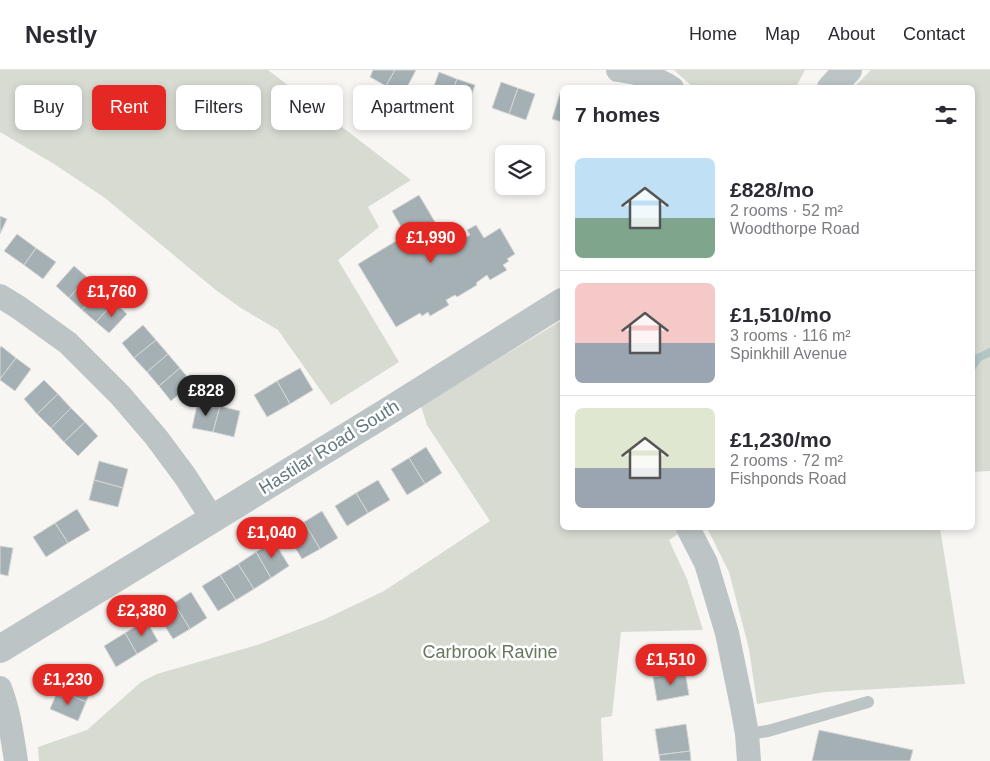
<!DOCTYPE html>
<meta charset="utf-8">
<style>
body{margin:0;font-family:Helvetica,sans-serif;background:#f7f7f7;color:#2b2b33;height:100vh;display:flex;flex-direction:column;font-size:19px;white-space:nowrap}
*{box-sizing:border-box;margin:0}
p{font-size:16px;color:#7c7c81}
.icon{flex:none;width:28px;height:28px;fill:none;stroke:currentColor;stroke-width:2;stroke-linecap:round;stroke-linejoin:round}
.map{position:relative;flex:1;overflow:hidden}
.panel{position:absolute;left:560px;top:15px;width:415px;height:445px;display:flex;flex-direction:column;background:#fff;border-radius:8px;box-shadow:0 2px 8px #0003}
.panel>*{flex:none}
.banner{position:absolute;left:15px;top:15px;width:470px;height:45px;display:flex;gap:10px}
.tools{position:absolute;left:495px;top:75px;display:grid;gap:10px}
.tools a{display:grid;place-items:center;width:50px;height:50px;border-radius:8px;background:#fff;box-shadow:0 2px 8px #0003;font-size:25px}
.price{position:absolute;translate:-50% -42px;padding:0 11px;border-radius:18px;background:#e42925;color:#fff;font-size:16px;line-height:32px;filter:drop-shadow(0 1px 2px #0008)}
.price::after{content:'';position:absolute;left:50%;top:30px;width:15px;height:11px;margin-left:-8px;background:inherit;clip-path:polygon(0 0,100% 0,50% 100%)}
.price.on{background:#222;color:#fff}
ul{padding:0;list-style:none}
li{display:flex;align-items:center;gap:15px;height:125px;padding:0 15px}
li+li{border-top:1px solid #e1e1e2}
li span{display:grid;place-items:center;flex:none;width:140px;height:100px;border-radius:8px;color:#555}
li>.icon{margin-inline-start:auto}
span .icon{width:60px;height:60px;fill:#fffc;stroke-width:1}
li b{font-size:21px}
h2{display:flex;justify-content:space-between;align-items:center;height:60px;padding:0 15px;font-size:21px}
.tag{padding:0 18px;border-radius:8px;background:#fff;box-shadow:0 2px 8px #0003;font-size:18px;line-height:45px}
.tag.on{background:#e42925;color:#fff}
header{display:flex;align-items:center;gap:30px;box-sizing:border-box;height:70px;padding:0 25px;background:#fff;border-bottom:1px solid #e1e1e2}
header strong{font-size:24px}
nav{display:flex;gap:28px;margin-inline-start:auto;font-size:18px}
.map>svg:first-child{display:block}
.green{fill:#d7dbd2}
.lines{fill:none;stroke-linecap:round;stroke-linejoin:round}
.stream{stroke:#b3c5c5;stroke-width:8}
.building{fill:#a4b0b3;stroke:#d8d7d6}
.service{stroke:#bdc4c6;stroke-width:12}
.minor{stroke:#bdc4c6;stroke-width:24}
.tertiary{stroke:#bdc4c6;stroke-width:28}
.labels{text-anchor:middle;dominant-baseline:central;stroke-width:5;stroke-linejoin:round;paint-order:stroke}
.street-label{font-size:18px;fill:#61787e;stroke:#fff}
.park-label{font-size:18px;fill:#697760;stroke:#fff}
</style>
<header>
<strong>Nestly</strong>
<nav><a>Home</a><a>Map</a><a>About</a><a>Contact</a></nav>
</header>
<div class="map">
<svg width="990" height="691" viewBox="0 0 990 691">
<rect width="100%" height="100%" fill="#f7f6f3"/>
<g class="green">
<polygon points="0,0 268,0 411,110 368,137 379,157 338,190 399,292 331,335 278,260 241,238 217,221 105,128 54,94 0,62"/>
<polygon points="674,0 805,0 796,17 694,18"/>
<polygon points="871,0 990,0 990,401 973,402 972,18 854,17"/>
<polygon points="562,250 562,458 687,458 669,470 687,509 703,560 621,562 612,646 601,648 603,691 39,691 38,677 87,660 141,612 157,604 260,574 323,550 384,521 490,451 427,355 421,336"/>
<polygon points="707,458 940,458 965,614 825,622 757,634 749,579 729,502"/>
</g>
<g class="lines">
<polyline class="stream" points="972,297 978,288 990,282"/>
</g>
<g class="building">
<polygon points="373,0 395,0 386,16 370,7"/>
<polygon points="395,0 416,0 403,25 386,16"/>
<polygon points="439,2 457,9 447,37 429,30"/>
<polygon points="457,9 475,15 465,44 447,37"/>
<polygon points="501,12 518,18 509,44 492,38"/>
<polygon points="518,18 535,24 526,50 509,44"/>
<polygon points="560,23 562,24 562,52 552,49"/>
<polygon points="419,125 438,157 447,152 454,162 435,174 440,180 456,170 457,173 470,165 467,160 476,155 484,168 500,158 515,184 507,189 509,191 503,195 507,200 490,210 487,205 476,213 477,215 457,227 455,225 446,230 449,235 430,246 428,242 422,246 420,243 396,257 358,194 406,165 392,141"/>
<polygon points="0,146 7,149 0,164"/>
<polygon points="17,164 36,178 24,195 4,181"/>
<polygon points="36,178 56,192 43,209 24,195"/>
<polygon points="74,196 87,207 69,228 56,216"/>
<polygon points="87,207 100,220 82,240 69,228"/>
<polygon points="100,220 114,232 96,252 82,240"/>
<polygon points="114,232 127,244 109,263 96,252"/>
<polygon points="143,255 156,270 134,288 122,273"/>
<polygon points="156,270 168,284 147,302 134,288"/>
<polygon points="1,276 16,288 0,309 0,278"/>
<polygon points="168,284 180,298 159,316 147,302"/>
<polygon points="16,288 31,299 15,321 0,310 0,309"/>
<polygon points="180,298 192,313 171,331 159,316"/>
<polygon points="300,298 313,320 290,334 277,311"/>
<polygon points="44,310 58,324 37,344 24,329"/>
<polygon points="277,311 290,334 267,347 254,325"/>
<polygon points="58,324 71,338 51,358 37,344"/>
<polygon points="198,331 220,336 213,362 192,358"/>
<polygon points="220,336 240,341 234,367 213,362"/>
<polygon points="71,338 85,352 64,372 51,358"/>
<polygon points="85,352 98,366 78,386 64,372"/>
<polygon points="426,377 442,403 425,414 409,388"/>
<polygon points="409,388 425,414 407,425 391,399"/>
<polygon points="99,391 128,399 123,418 94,410"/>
<polygon points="94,410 123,418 118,437 89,430"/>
<polygon points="378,410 390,430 368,443 356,423"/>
<polygon points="356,423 368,443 347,456 335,436"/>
<polygon points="77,439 90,460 68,473 55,453"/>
<polygon points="322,441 338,468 320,479 304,452"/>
<polygon points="304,452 320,479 302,489 286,463"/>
<polygon points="55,453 68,473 46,487 33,467"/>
<polygon points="274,471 289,496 271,508 256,482"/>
<polygon points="0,476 13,478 8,506 0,504"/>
<polygon points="256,482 271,508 254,519 238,494"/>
<polygon points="238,494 254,519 236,530 220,505"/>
<polygon points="220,505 236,530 218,541 202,516"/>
<polygon points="191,522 207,548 190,559 174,533"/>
<polygon points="174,533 190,559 173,569 157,544"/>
<polygon points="146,550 158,571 137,584 125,563"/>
<polygon points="125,563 137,584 116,597 104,576"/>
<polygon points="680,576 685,601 653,607 648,582"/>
<polygon points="67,601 94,613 86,632 58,620"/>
<polygon points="685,601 689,625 657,631 653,607"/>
<polygon points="58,620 86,632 78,651 50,639"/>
<polygon points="686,654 690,681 659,685 655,659"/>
<polygon points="819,660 913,680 910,691 812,691"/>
<polygon points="690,681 691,691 660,691 659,685"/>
</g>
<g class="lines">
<polyline class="service" points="747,664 768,661 868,632"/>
<g class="minor">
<path d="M618 0C638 3 655 7 672 18"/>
<polyline points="0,226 18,237 68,273 120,325 156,367 185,406 212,448"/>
<polyline points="688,458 706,493 727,563 742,636 747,664 749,691"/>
<path d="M0 618C9 641 12 666 16 691"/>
</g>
<g class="tertiary">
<polyline points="831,18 848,0"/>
<polyline points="0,579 387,342 562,232"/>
</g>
</g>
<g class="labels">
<g class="street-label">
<text transform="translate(329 377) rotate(-32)">Hastilar Road South</text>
</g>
<g class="park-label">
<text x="490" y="582">Carbrook Ravine</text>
</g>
</g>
</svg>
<div class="tools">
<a><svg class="icon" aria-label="layers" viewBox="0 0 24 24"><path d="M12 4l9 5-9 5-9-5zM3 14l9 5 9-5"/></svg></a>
</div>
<b class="price" style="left:431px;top:194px">£1,990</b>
<b class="price" style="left:112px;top:248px">£1,760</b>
<b class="price on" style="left:206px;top:347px">£828</b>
<b class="price" style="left:272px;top:489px">£1,040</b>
<b class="price" style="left:142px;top:567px">£2,380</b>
<b class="price" style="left:671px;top:616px">£1,510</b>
<b class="price" style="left:68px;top:636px">£1,230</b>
<div class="banner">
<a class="tag">Buy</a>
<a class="tag on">Rent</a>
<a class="tag">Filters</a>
<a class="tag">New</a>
<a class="tag">Apartment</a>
</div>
<section class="panel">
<h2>7 homes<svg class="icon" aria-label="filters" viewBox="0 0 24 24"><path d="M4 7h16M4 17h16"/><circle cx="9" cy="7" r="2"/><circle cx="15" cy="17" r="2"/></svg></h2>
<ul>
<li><span style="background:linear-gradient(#bfe0f5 60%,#7fa58c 0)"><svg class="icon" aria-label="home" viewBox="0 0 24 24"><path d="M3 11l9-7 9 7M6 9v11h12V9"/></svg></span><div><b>£828/mo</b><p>2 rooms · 52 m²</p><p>Woodthorpe Road</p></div></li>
<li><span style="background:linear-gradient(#f6c9c9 60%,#9aa5b1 0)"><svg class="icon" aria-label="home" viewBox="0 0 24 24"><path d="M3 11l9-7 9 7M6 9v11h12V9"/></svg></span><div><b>£1,510/mo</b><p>3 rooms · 116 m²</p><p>Spinkhill Avenue</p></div></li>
<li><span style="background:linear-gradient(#dfe7d0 60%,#9aa5b1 0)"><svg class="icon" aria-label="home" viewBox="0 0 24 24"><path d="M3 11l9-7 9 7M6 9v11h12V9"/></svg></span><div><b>£1,230/mo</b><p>2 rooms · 72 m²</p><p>Fishponds Road</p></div></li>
</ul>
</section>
</div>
